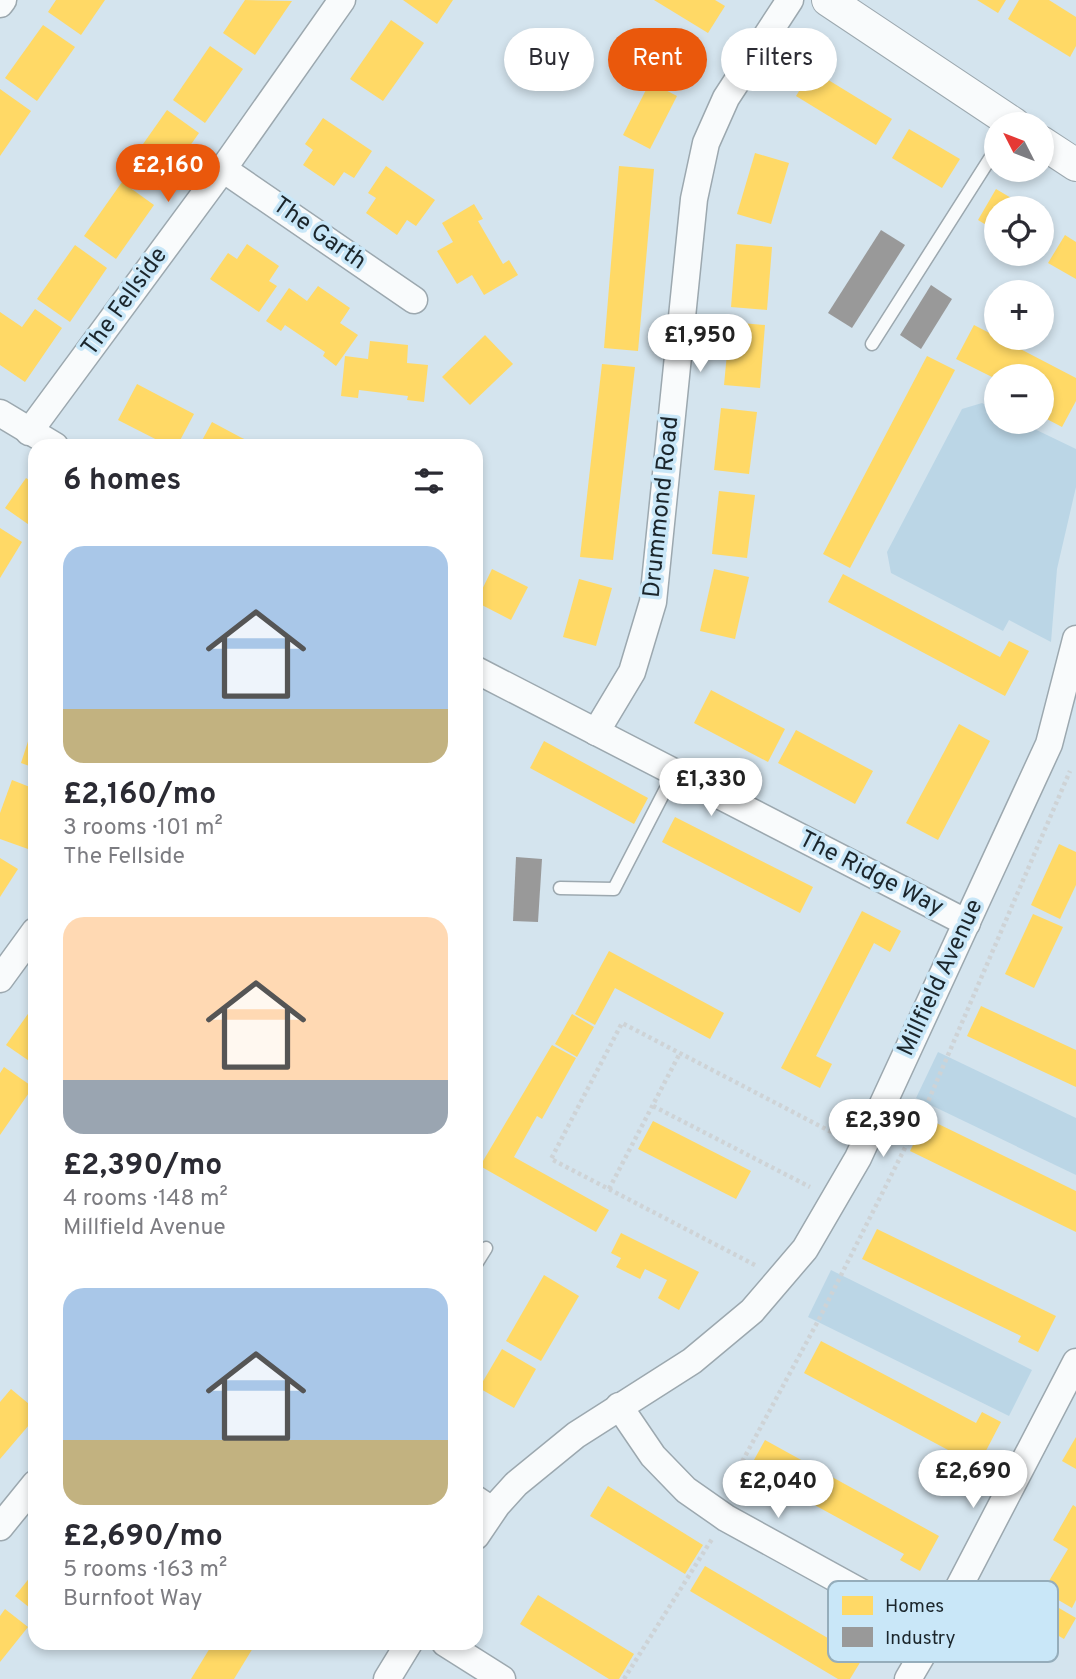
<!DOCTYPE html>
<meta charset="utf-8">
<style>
body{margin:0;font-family:Overpass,sans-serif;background:#f7f7f7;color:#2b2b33;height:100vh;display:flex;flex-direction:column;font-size:26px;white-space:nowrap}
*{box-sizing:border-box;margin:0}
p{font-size:23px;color:#7c7c81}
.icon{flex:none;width:38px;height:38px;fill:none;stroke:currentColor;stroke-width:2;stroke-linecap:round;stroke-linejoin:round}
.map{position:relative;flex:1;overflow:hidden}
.side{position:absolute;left:28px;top:439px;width:455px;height:1211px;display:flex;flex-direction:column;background:#fff;border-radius:21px;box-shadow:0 4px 10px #0003}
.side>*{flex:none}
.guide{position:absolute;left:504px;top:28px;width:466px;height:63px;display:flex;gap:14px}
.needle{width:46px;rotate:312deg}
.tools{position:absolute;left:984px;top:112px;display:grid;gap:14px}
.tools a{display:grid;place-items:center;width:70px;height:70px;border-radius:50%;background:#fff;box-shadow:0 4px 10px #0003;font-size:35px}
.price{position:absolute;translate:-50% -60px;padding:0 16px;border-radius:24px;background:#fff;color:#222;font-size:23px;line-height:46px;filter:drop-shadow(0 2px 4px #0008)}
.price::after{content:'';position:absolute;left:50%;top:42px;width:21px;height:16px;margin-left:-10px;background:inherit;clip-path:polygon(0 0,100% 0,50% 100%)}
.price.on{background:#ea580c;color:#fff}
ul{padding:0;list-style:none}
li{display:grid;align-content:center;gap:14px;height:371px;padding:0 35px}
li span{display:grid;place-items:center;height:217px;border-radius:21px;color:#555}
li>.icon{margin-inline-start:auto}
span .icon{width:126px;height:126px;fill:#fffc;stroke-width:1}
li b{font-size:30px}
h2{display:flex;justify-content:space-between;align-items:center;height:84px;padding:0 35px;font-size:30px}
.pill{padding:0 24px;border-radius:32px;background:#fff;box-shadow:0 4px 10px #0003;font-size:24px;line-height:63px}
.pill.on{background:#ea580c;color:#fff}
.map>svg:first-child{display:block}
.green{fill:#bbd6e6}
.homes{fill:#ffd966}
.industry{fill:#999}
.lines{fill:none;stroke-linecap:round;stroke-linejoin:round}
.service-casing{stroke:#9ca8af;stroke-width:15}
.minor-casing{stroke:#9ca8af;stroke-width:29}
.tertiary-casing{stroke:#9ca8af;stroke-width:34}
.path{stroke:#ced3d6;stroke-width:4.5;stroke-dasharray:3.5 3.5;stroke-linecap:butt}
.service{stroke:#f9fbfc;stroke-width:12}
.minor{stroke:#f9fbfc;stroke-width:26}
.tertiary{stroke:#f9fbfc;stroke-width:32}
.labels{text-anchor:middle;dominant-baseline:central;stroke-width:7;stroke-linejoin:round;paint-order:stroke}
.street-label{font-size:24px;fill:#1b262c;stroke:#c9e7f8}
.key{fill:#c9e7f8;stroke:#95adbb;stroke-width:2}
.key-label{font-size:19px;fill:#1b262c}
</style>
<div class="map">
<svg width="1076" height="1679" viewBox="0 0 1076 1679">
<rect width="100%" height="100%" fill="#d4e4ee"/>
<g class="green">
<polygon points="982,403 996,410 996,422 1020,422 1076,449 1076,487 1057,569 1051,642 1009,620 1003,631 891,573 887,552 962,409"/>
<polygon points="938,1052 1076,1118 1076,1175 916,1098"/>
<polygon points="831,1270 1032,1370 1009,1416 808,1317"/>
</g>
<g class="homes">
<polygon points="56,0 105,0 81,35 48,12"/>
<polygon points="245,0 292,1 255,55 223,33"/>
<polygon points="403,0 453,0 437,24"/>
<polygon points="654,0 715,0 725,6 708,33"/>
<polygon points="977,0 1006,0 998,13"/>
<polygon points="1019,0 1049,0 1076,17 1076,46 1070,57 1008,19"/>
<polygon points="391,20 424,43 383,101 350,79"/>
<polygon points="43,25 75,47 37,101 5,78"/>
<polygon points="210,46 243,69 205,123 173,100"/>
<polygon points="812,70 892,119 876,145 796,96"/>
<polygon points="650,82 677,96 650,149 623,135"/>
<polygon points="0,89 31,111 0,156"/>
<polygon points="167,110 199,133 161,187 129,164"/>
<polygon points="323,118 372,151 354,178 344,172 334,186 303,165 313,150 305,144"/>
<polygon points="909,129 960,159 942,188 892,158"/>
<polygon points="755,153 789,163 771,224 737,214"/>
<polygon points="386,166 435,200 416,226 407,220 397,235 366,213 376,198 368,193"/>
<polygon points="619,166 654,169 638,351 604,348"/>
<polygon points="122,182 154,205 116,259 84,236"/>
<polygon points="996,189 1028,208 996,208 996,231 978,220"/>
<polygon points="474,204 483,219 478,221 503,264 509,260 518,275 484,295 472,275 457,284 437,251 453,242 442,223"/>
<polygon points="1065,235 1076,242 1076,279 1048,263"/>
<polygon points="247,244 279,266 269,281 277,286 259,312 210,279 228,253 237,259"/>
<polygon points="736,244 772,247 767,310 731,307"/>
<polygon points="75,245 107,268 70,322 37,299"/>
<polygon points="318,286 350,308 340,323 358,335 336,366 323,356 325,352 285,325 281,331 266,321 289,288 307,301"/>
<polygon points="35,309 62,328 25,382 0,365 0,312 22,327"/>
<polygon points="730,322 765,325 760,388 724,385"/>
<polygon points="974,325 1076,378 1076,401 1062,427 1041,416 1045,406 1041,403 1041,376 996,376 996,379 956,359"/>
<polygon points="485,335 513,364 470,405 442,377"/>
<polygon points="370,341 408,345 407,363 428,365 424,402 407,400 408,396 359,390 358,398 341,396 345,356 368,359"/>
<polygon points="927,356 955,370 850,568 823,554"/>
<polygon points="602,364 635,367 613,560 580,557"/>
<polygon points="137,384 194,414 177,446 169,446 118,420"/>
<polygon points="721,408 757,412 749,474 714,470"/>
<polygon points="212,422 240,437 259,446 199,446"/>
<polygon points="26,478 35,484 35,529 5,508"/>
<polygon points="719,491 755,495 747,558 712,554"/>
<polygon points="0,528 22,542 0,578"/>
<polygon points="492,569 528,587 511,620 476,602"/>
<polygon points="714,569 749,577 735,639 700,631"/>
<polygon points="843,574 1000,657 1009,641 1029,651 1005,696 828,602"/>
<polygon points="579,579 612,588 596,646 563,637"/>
<polygon points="711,690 785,729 768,762 694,723"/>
<polygon points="34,723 35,723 35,768 21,763"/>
<polygon points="959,724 990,741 938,840 906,823"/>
<polygon points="796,730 873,771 855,804 778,763"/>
<polygon points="544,741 648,798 634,824 530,768"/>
<polygon points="12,780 35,789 35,831 28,849 0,839 0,813"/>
<polygon points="675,817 813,887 800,913 662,842"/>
<polygon points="1059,844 1076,852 1076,885 1060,919 1031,905"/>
<polygon points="0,858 18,869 0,897"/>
<polygon points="862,911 901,931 890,952 874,943 840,1009 816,1056 832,1064 820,1088 781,1068"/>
<polygon points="1033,914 1063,927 1034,988 1005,974"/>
<polygon points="609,951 724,1013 710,1039 615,988 595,1025 575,1014"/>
<polygon points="35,1004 35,1065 6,1045"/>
<polygon points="981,1006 1076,1050 1076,1087 967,1036"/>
<polygon points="572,1014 594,1027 577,1057 555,1044"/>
<polygon points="552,1045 576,1058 542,1119 537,1116 514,1157 609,1210 596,1232 480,1166"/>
<polygon points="4,1067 33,1087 0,1135 0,1073"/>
<polygon points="926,1118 1076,1191 1076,1232 910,1151"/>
<polygon points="653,1121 751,1171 736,1199 638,1149"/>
<polygon points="877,1229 1056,1316 1038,1352 1018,1342 1021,1336 862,1259"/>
<polygon points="621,1233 699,1272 679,1310 658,1298 667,1280 645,1269 640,1279 616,1267 621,1258 611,1253"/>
<polygon points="544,1275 579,1296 541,1361 506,1341"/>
<polygon points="821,1341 976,1423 982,1412 1001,1422 978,1466 804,1373"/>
<polygon points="502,1349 536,1369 514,1408 479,1388"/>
<polygon points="11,1389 35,1409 35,1418 0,1459 0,1402"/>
<polygon points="1076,1437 1076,1469 1062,1461"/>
<polygon points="765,1440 939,1536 920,1571 900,1560 904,1554 749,1469"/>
<polygon points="608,1486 703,1545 685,1574 590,1516"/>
<polygon points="1073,1505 1076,1507 1076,1600 1072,1608 1043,1591 1068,1549 1053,1540"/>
<polygon points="705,1566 838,1644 842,1636 867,1651 850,1679 838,1679 690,1591"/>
<polygon points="35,1571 35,1612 15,1596"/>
<polygon points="538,1595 634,1654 619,1679 609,1679 520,1624"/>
<polygon points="1047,1601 1076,1618 1064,1639 1035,1622"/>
<polygon points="5,1609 28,1627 0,1662 0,1616"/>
<polygon points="213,1643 256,1643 234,1679 191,1679"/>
</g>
<g class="industry">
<polygon points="881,230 905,245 852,328 828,313"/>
<polygon points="931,285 952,299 921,349 900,335"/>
<polygon points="516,857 542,859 538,922 513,921"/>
</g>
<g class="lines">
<g class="service-casing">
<g id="service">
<polyline points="872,344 996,149"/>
<polyline points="560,888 614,889 674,773"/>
<polyline points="476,1264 486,1248"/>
<polyline points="476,1491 497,1505"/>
</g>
</g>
<g class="minor-casing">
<g id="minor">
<polyline points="0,4 3,0"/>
<polyline points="223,169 414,300"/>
<polyline points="0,413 55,446"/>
<polyline points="29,432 223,169 342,0"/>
<polyline points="476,670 967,923"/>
<polyline points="596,732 632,672 653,602 694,199 706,143 726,98 790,0"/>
<polyline points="0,979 35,931"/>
<polyline points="619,1406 653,1456 686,1490 726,1518 935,1633"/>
<polyline points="0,1527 35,1484"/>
<polyline points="476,1536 497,1505 516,1484 576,1435 692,1361 752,1311 805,1249 858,1158 1049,744 1076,639"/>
<polyline points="445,1643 502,1679"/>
<polyline points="387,1679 409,1643"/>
<polyline points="908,1679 935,1633 1076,1362"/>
</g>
</g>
<g class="tertiary-casing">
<g id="tertiary">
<polyline points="828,0 1014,124"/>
<polyline points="1041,142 1076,165"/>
</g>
</g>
<g class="path">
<polyline points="653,1106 810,1187"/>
<polyline points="609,1189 680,1053"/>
<polyline points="755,1265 551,1159 622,1023 839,1136"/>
<polyline points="729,1486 818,1321 927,1104 1070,771"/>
<polyline points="624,1679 712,1539"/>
</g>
<use href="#service" class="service"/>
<use href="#minor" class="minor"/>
<use href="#tertiary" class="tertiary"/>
</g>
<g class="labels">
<g class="street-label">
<text transform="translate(319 234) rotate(35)">The Garth</text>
<text transform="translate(125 302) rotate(-54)">The Fellside</text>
<text transform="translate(662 507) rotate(-84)">Drummond Road</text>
<text transform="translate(871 874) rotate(27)">The Ridge Way</text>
<text transform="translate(941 978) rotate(-65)">Millfield Avenue</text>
</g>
</g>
<rect x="828" y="1581" width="230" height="81" rx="10" class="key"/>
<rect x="842" y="1596" width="31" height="19" fill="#ffd966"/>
<rect x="842" y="1627" width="31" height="20" fill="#999"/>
<g class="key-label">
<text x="885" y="1612">Homes</text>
<text x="885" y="1644">Industry</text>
</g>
</svg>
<div class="tools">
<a><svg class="needle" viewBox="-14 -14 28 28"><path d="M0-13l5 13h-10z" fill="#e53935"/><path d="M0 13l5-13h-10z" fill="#7c7c81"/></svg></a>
<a><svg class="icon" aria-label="locate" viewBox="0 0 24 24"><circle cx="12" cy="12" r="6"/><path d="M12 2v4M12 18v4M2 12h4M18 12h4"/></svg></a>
<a>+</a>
<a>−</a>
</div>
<b class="price on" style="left:168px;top:204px">£2,160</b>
<b class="price" style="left:700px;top:374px">£1,950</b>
<b class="price" style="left:711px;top:818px">£1,330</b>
<b class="price" style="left:883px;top:1159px">£2,390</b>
<b class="price" style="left:973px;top:1510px">£2,690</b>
<b class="price" style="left:778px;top:1520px">£2,040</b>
<div class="guide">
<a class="pill">Buy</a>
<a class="pill on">Rent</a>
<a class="pill">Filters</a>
</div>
<section class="side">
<h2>6 homes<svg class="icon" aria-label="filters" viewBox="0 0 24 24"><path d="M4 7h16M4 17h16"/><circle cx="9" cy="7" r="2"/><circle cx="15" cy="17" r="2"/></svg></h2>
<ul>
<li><span style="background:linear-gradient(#a9c7e8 75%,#c2b280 0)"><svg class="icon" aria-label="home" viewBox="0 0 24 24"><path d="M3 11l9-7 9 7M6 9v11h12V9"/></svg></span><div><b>£2,160/mo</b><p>3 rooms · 101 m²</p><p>The Fellside</p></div></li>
<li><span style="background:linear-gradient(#ffd9b3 75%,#9aa5b1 0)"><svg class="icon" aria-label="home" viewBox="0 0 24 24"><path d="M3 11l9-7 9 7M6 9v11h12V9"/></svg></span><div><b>£2,390/mo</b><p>4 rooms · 148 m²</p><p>Millfield Avenue</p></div></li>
<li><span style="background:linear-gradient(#a9c7e8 70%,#c2b280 0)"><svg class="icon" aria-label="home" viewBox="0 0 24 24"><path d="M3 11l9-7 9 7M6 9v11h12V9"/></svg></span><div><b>£2,690/mo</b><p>5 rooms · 163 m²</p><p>Burnfoot Way</p></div></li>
</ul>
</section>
</div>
